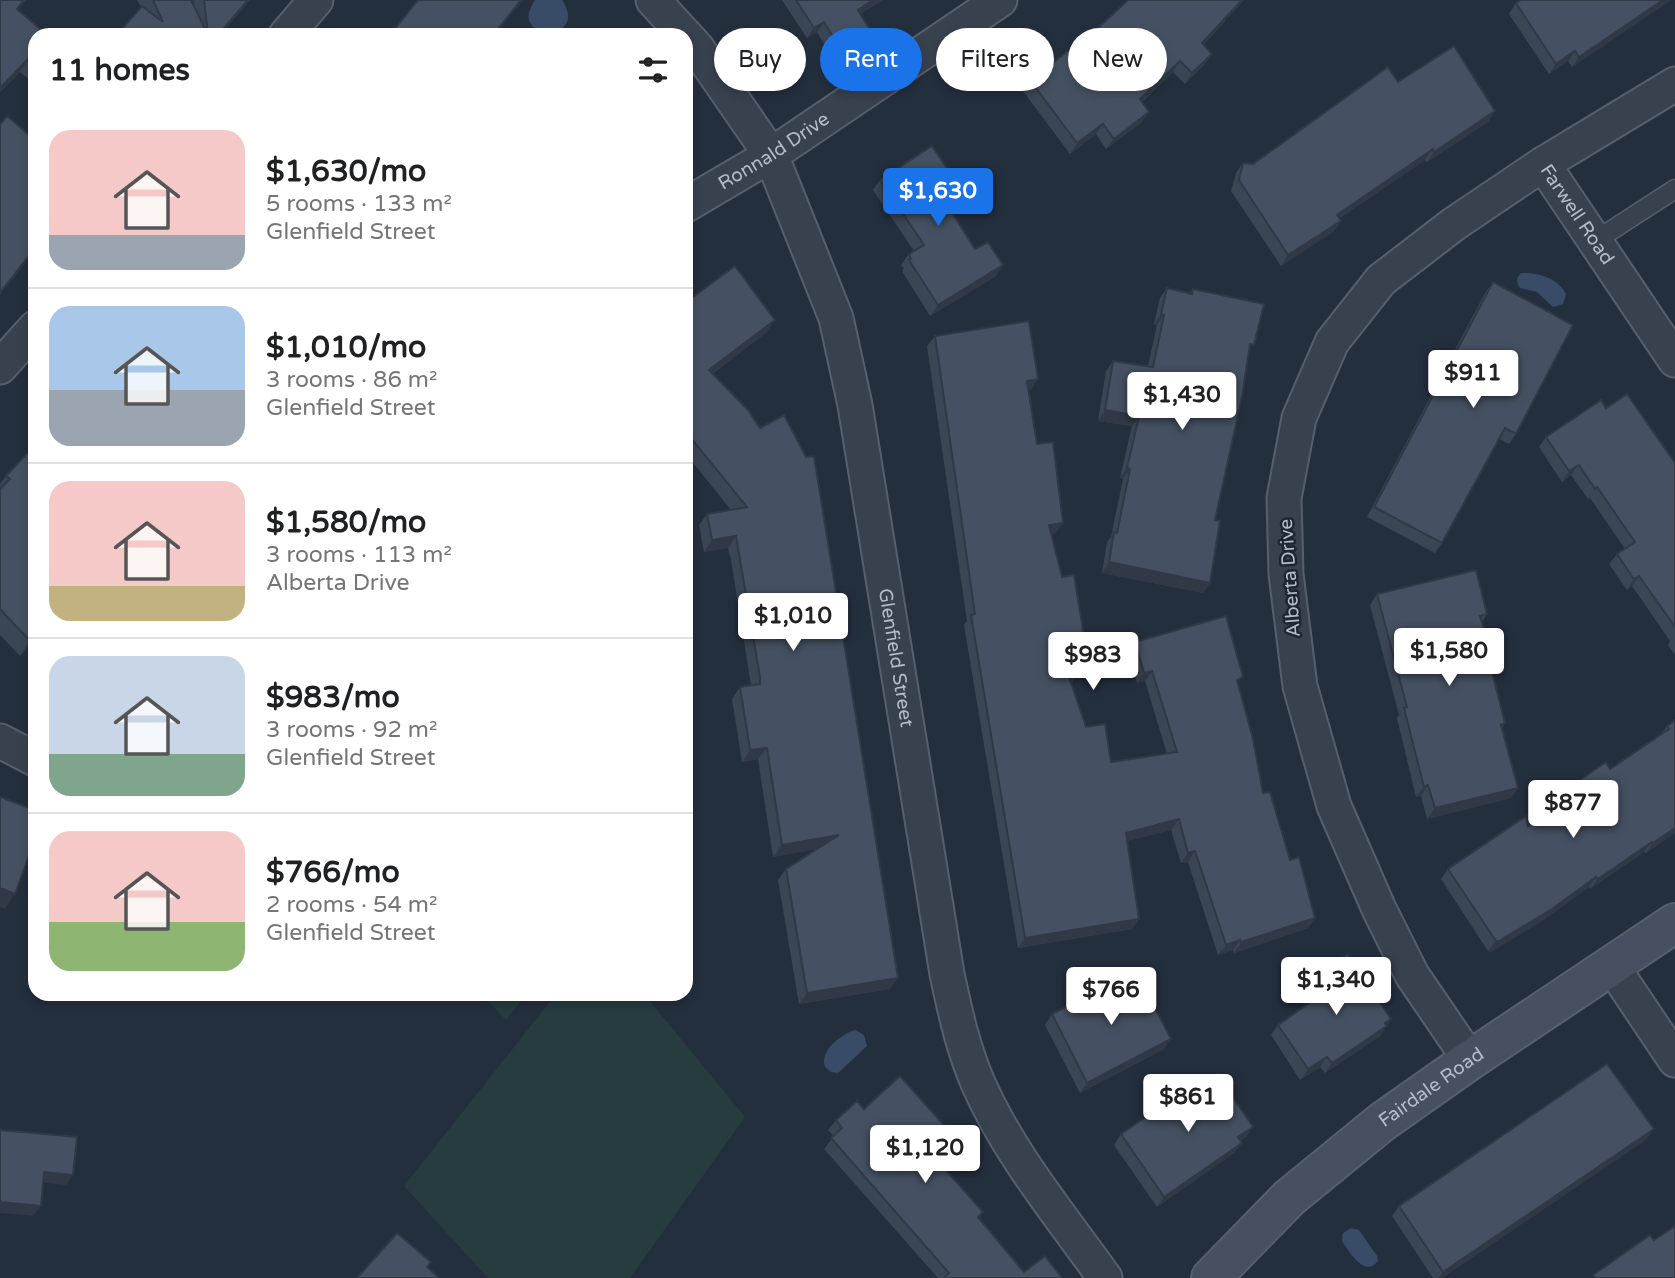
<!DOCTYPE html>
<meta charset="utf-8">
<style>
body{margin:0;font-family:"Varela Round",sans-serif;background:#f2f2f2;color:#202124;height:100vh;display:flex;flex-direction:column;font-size:26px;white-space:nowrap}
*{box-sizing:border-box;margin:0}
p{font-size:23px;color:#757577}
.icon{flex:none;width:38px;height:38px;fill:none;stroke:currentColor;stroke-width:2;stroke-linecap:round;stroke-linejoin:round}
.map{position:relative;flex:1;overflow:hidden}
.side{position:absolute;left:28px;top:28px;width:665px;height:973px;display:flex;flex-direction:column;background:#fff;border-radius:21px;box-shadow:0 4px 10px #0003}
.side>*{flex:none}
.hud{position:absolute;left:714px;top:28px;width:665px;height:63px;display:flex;gap:14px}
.price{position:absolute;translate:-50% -60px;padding:0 16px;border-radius:7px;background:#fff;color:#222;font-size:23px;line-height:46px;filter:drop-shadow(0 2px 4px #0008)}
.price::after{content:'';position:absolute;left:50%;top:42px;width:21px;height:16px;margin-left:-10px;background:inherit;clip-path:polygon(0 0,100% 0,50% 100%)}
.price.selected{background:#1a73e8;color:#fff}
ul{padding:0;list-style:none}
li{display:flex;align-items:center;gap:21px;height:175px;padding:0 21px}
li+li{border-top:2px solid #e0e0e0}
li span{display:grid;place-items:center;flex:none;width:196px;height:140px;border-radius:21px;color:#555}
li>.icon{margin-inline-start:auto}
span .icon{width:84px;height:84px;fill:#fffc;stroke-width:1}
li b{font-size:30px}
h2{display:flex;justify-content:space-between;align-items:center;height:84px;padding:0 21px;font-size:30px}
.pill{padding:0 24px;border-radius:32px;background:#fff;box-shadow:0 4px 10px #0003;font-size:24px;line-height:63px}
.pill.selected{background:#1a73e8;color:#fff}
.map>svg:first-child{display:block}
.park{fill:#263c3f}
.water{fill:#394c67}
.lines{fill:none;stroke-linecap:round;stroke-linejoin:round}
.lane-casing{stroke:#565f6c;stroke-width:21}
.street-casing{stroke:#565f6c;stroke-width:37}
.secondary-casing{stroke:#565f6c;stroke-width:42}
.lane{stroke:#38414e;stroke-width:18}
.street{stroke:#38414e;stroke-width:33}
.secondary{stroke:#465061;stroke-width:38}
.wall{fill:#3b4654}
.shaded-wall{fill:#303945}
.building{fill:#455162;stroke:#303945;stroke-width:2}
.labels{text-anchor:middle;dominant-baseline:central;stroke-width:5;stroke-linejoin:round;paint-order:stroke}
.street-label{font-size:19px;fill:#b4bcc9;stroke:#1d2633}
</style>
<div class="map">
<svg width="1675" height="1278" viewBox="0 0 1675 1278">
<rect width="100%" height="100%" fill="#242f3e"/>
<g class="park">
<polygon points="481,994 527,994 506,1020"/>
<polygon points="556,994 644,994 745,1117 630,1278 488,1278 404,1186"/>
</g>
<g class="water">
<path d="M535 0H562C591 44 505 42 535 0Z"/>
<path d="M1521 273C1538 272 1558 278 1566 294L1563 304 1553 307 1537 292 1520 288C1516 281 1516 278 1521 273Z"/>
<path d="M855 1030 864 1035 867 1046 838 1073 831 1072 825 1067C819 1051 841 1034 855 1030Z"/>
<path d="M1351 1228 1359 1230 1377 1256 1378 1261C1365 1278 1350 1253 1342 1241L1343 1233Z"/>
</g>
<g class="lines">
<g class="lane-casing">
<polyline id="lane" points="1595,241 1675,189"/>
</g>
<g class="street-casing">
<g id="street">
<polyline points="653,0 685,35"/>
<polyline points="286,35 316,0"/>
<path id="s1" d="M686 36 697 48 771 155 836 318 855 405 947 974C955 1011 963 1049 978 1083 1009 1154 1061 1216 1105 1278"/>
<path id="s2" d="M1543 164 1675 360"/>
<path id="s3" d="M686 205 771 155 1000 0"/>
<polyline points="0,367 35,328"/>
<polyline points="0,741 35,759"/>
<polyline points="1612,966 1675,1060"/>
<polyline points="1470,1060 1412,975 1379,909 1334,806 1300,686 1286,574 1284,498 1299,418 1332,342 1381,280 1454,224 1543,164 1675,84"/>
</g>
</g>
<g class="secondary-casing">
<g id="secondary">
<path id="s4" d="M1211 1278 1289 1198 1382 1122 1470 1060 1675 923"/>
</g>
</g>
<use href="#lane" class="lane"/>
<use href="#street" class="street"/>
<use href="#secondary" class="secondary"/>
</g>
<g class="wall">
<polygon points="0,0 26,0 17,10 35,35 35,84 20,72 0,92"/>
<polygon points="137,0 191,0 194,5 193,0 250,0 220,35 117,35 141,7"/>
<polygon points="782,0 883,0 860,14 863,40 833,59 817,32 807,38"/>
<polygon points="1244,0 1204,44 1205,64 1185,84 1173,72 1142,102 1142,122 1106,149 1096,134 1070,154 1023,91 1030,80"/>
<polygon points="1671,0 1572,67 1568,61 1549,74 1509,14 1516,3"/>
<polygon points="1398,82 1495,111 1488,122 1427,162 1425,160 1340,218 1341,221 1334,231 1281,266 1231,191 1236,173 1243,163 1253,164"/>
<polygon points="880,180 954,200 947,204 975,249 996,276 930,316 902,271 904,268 901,265 909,254 914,251 873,190"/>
<polygon points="1493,282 1516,434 1509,444 1499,439 1442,543 1435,553 1367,517 1485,293"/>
<polygon points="1167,288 1190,293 1193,289 1249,352 1215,520 1210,583 1203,593 1102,573 1107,542 1111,537 1123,479 1120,478 1132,426 1098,421 1106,371 1113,361 1148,366 1157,325 1154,325 1160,298"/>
<polygon points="686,302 767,332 712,374 890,989 799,1004 778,880 786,869 816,849 773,857 758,759 742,762 732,699 740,687 751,685 731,560 728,548 704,552 699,525 707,514 731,510 686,454"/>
<polygon points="935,336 1031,390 1029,390 1037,444 1056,533 1051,534 1078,645 1073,653 1077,676 1071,683 1086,727 1111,762 1167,754 1145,681 1137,683 1128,652 1135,642 1238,683 1263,793 1290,860 1315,918 1308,928 1234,953 1233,950 1218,955 1188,862 1181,863 1171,830 1127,841 1139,919 1132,929 1018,948 964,625 967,621 927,346"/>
<polygon points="1606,408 1675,463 1675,655 1668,645 1670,641 1632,586 1627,590 1609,564 1617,554 1625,549 1590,498 1588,499 1571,475 1562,482 1539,447 1546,437"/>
<polygon points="35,445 35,640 20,656 0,635 0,484 6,476"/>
<polygon points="1377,594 1487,614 1482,622 1485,632 1483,635 1505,723 1502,728 1518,788 1511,798 1427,819 1421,796 1416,797 1397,718 1399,715 1370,605"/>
<polygon points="1675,720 1675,833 1646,853 1644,852 1590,889 1589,887 1545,919 1491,952 1488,951 1441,879 1448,869 1528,826 1575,794 1572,790 1580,780 1610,769 1661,734 1667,726"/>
<polygon points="1326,968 1391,1019 1380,1036 1325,1073 1320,1067 1300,1080 1271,1035 1278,1025 1326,991 1319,978"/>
<polygon points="1052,1014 1164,1049 1080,1093 1045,1025"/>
<polygon points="1202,1084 1253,1127 1246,1137 1240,1141 1234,1153 1157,1207 1114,1145 1121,1134"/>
<polygon points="864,1109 951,1133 943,1143 932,1154 983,1212 979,1218 1024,1272 1062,1278 938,1278 824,1149 834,1136 828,1130 836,1120"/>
<polygon points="1647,1139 1442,1278 1433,1278 1392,1216 1399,1206"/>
</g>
<g class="shaded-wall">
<polygon points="248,0 250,0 220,35 218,35"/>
<polygon points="521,0 523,0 494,35 493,35"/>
<polygon points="873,0 883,0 850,20 858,10"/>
<polygon points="1242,0 1244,0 1195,53 1202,43"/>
<polygon points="1663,0 1671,0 1572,67 1579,57"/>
<polygon points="824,22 817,32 807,38 814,28"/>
<polygon points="870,30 863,40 833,59 840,48"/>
<polygon points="1575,51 1568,61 1549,74 1556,64"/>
<polygon points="1212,54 1205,64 1185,84 1192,73"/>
<polygon points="29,58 20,72 0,92 0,88"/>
<polygon points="1180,61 1173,72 1133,110 1140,99"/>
<polygon points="1495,111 1488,122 1427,162 1434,152"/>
<polygon points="1149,112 1142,122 1106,149 1114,139"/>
<polygon points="1103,124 1096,134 1070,154 1077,143"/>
<polygon points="1433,149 1425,160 1330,225 1337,215"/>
<polygon points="961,189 954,200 937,211 944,200"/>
<polygon points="1341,221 1334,231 1281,266 1288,255"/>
<polygon points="35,248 35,250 0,295 0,293"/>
<polygon points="1003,265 996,276 930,316 938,305"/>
<polygon points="1161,314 1164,315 1157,325 1154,325"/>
<polygon points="775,320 767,332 700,382 709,370"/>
<polygon points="1038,379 1031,390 1020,392 1027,381"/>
<polygon points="1105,410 1139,416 1132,426 1098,421"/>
<polygon points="1579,465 1571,475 1562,482 1569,471"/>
<polygon points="1127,468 1130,469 1123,479 1120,478"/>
<polygon points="1063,523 1056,533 1042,536 1049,525"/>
<polygon points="736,536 728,548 704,552 712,540"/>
<polygon points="1109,562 1210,583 1203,593 1102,573"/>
<polygon points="1639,576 1632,586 1627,590 1634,579"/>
<polygon points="35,636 35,640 20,656 30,641"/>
<polygon points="1084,636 1076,646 1076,637"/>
<polygon points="1152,671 1145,681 1137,683 1144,673"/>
<polygon points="1077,676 1070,686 1069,677"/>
<polygon points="767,748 758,759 742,762 750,750"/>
<polygon points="1428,785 1421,796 1416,797 1424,787"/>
<polygon points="1518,788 1511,798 1427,819 1435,808"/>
<polygon points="1179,819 1171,830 1119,843 1126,833"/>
<polygon points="1675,828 1675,833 1646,853 1653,843"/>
<polygon points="839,835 830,847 773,857 782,845"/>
<polygon points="1652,842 1644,852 1590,889 1598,879"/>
<polygon points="1195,851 1188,862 1181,863 1188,853"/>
<polygon points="1596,877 1589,887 1545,919 1491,952 1488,951 1496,941"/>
<polygon points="0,888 15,894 5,909 0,907"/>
<polygon points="1315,918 1308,928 1234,953 1241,942"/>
<polygon points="1139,919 1132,929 1018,948 1025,938"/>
<polygon points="1240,940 1233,950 1218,955 1226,945"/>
<polygon points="898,978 890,989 799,1004 807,993"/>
<polygon points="1391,1019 1380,1036 1325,1073 1332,1063"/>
<polygon points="1171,1039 1164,1049 1080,1093 1087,1083"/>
<polygon points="1327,1057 1320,1067 1300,1080 1308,1069"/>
<polygon points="1253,1127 1246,1137 1231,1148 1238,1137"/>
<polygon points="1654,1129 1647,1139 1442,1278 1438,1278 1443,1272"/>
<polygon points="951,1133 943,1143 923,1162 930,1152"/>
<polygon points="1242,1143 1234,1153 1157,1207 1164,1197"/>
<polygon points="44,1172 73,1175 66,1185 36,1182"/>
<polygon points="0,1202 41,1206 33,1216 0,1213"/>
</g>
<g class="building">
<polygon points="0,0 24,0 17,9 47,35 35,35 35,63 29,58 0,88"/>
<polygon points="153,0 191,0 208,35 117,35 142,6 163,22"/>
<polygon points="204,0 248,0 218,35 208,35"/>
<polygon points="418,0 521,0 493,35 390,35"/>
<polygon points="796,0 873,0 858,10 870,30 840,48 824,22 814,28"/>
<polygon points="1128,0 1242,0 1202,43 1212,54 1192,73 1180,61 1140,99 1149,112 1114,139 1103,124 1077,143 1030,80 1097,29"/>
<polygon points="1521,0 1663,0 1579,57 1575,51 1556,64 1516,3"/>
<polygon points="1454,46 1495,111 1434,152 1433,149 1337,215 1341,221 1288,255 1239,180 1243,163 1253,164 1388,67 1398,82"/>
<polygon points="7,116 34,139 35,138 35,248 0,293 0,125"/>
<polygon points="932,146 961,189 944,200 975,249 988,242 1003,265 938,305 909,260 911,259 909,254 924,245 880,180"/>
<polygon points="735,266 775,320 709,370 748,410 760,428 784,415 806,457 814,456 898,978 807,993 786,869 839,835 782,845 767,748 750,750 740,687 760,684 760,677 736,536 712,540 707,514 747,507 686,432 686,302"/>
<polygon points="1493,282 1573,325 1516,434 1505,428 1442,543 1374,507"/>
<polygon points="1167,288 1192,294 1193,289 1264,304 1254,345 1250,344 1242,397 1217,511 1215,520 1220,521 1210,583 1109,562 1114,532 1117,533 1130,469 1127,468 1139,416 1105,410 1113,361 1153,367 1164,315 1161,314"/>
<polygon points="1029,321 1038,379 1027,381 1037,444 1053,442 1063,523 1049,525 1062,577 1074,575 1084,636 1076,637 1078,646 1072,647 1077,676 1069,677 1086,727 1105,724 1111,762 1177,752 1152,671 1144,673 1135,642 1226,616 1243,677 1237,680 1253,739 1263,793 1270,792 1290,860 1299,857 1315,918 1241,942 1240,940 1226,945 1195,851 1188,853 1179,819 1126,833 1139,919 1025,938 971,615 975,614 935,336"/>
<polygon points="1627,394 1675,463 1675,627 1639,576 1634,579 1617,554 1635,542 1597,487 1595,489 1579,465 1569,471 1546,437 1601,400 1606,408"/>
<polygon points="35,445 35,636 30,641 0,609 0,489 10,479 6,476"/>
<polygon points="1476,570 1487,614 1480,616 1485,632 1482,632 1505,723 1501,725 1518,788 1435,808 1428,785 1424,787 1404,708 1407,707 1377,594"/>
<polygon points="1675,720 1675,828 1653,843 1652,842 1598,879 1596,877 1552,909 1499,941 1496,941 1448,869 1526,816 1528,826 1585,787 1580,780 1606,762 1610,769 1669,729 1667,726"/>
<polygon points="0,797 35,810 35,839 15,894 0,888"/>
<polygon points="1348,954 1391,1019 1385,1023 1387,1026 1332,1063 1327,1057 1308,1069 1278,1025 1336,984 1326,968"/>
<polygon points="1136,971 1171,1039 1087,1083 1052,1014"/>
<polygon points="1607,1064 1654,1129 1443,1272 1399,1206"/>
<polygon points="1217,1074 1253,1127 1238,1137 1242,1143 1164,1197 1121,1134 1200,1080 1202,1084"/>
<polygon points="900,1076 951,1133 930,1152 983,1212 978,1217 1024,1272 1045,1256 1062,1278 944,1278 949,1273 831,1138 842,1128 836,1120 857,1101 864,1109"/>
<polygon points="0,1130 77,1137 73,1175 44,1172 41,1206 0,1202"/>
<polygon points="1675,1226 1675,1278 1596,1278 1593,1275 1650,1235 1654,1240"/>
<polygon points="397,1233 431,1262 427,1267 439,1278 357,1278"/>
</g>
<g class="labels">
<g class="street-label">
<text stroke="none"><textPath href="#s3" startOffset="103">Ronnald Drive</textPath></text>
<text stroke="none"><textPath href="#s2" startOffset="61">Farwell Road</textPath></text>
<text transform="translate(1290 578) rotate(-94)">Alberta Drive</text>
<text stroke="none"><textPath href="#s1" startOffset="667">Glenfield Street</textPath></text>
<text stroke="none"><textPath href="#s4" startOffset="292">Fairdale Road</textPath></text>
</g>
</g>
</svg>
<b class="price selected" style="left:938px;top:228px">$1,630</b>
<b class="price" style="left:1473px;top:410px">$911</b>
<b class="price" style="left:1182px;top:432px">$1,430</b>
<b class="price" style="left:793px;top:653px">$1,010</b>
<b class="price" style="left:1449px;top:688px">$1,580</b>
<b class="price" style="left:1093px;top:692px">$983</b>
<b class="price" style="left:1573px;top:840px">$877</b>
<b class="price" style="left:1336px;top:1017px">$1,340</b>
<b class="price" style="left:1111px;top:1027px">$766</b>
<b class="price" style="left:1188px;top:1134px">$861</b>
<b class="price" style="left:925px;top:1185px">$1,120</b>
<div class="hud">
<a class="pill">Buy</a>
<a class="pill selected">Rent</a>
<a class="pill">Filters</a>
<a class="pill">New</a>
</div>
<section class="side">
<h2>11 homes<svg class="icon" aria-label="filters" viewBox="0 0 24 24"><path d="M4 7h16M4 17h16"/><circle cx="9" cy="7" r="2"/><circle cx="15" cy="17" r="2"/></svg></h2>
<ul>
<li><span style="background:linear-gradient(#f6c9c9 75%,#9aa5b1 0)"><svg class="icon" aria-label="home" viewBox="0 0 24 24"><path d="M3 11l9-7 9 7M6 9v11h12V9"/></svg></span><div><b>$1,630/mo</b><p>5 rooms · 133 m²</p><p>Glenfield Street</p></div></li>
<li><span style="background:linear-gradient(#a9c7e8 60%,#9aa5b1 0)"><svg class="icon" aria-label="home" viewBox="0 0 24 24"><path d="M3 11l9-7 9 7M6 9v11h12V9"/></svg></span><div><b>$1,010/mo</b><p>3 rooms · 86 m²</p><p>Glenfield Street</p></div></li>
<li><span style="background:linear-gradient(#f6c9c9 75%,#c2b280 0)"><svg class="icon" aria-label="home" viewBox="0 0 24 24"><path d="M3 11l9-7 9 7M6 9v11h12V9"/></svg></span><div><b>$1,580/mo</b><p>3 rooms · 113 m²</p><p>Alberta Drive</p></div></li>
<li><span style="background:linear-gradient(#c9d6e8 70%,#7fa58c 0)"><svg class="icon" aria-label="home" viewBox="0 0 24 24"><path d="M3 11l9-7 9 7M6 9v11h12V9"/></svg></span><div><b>$983/mo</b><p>3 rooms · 92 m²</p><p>Glenfield Street</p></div></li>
<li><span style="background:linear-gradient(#f6c9c9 65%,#8fb573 0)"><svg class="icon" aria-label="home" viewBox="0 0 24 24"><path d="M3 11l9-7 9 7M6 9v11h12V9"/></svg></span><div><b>$766/mo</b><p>2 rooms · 54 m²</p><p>Glenfield Street</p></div></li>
</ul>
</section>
</div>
